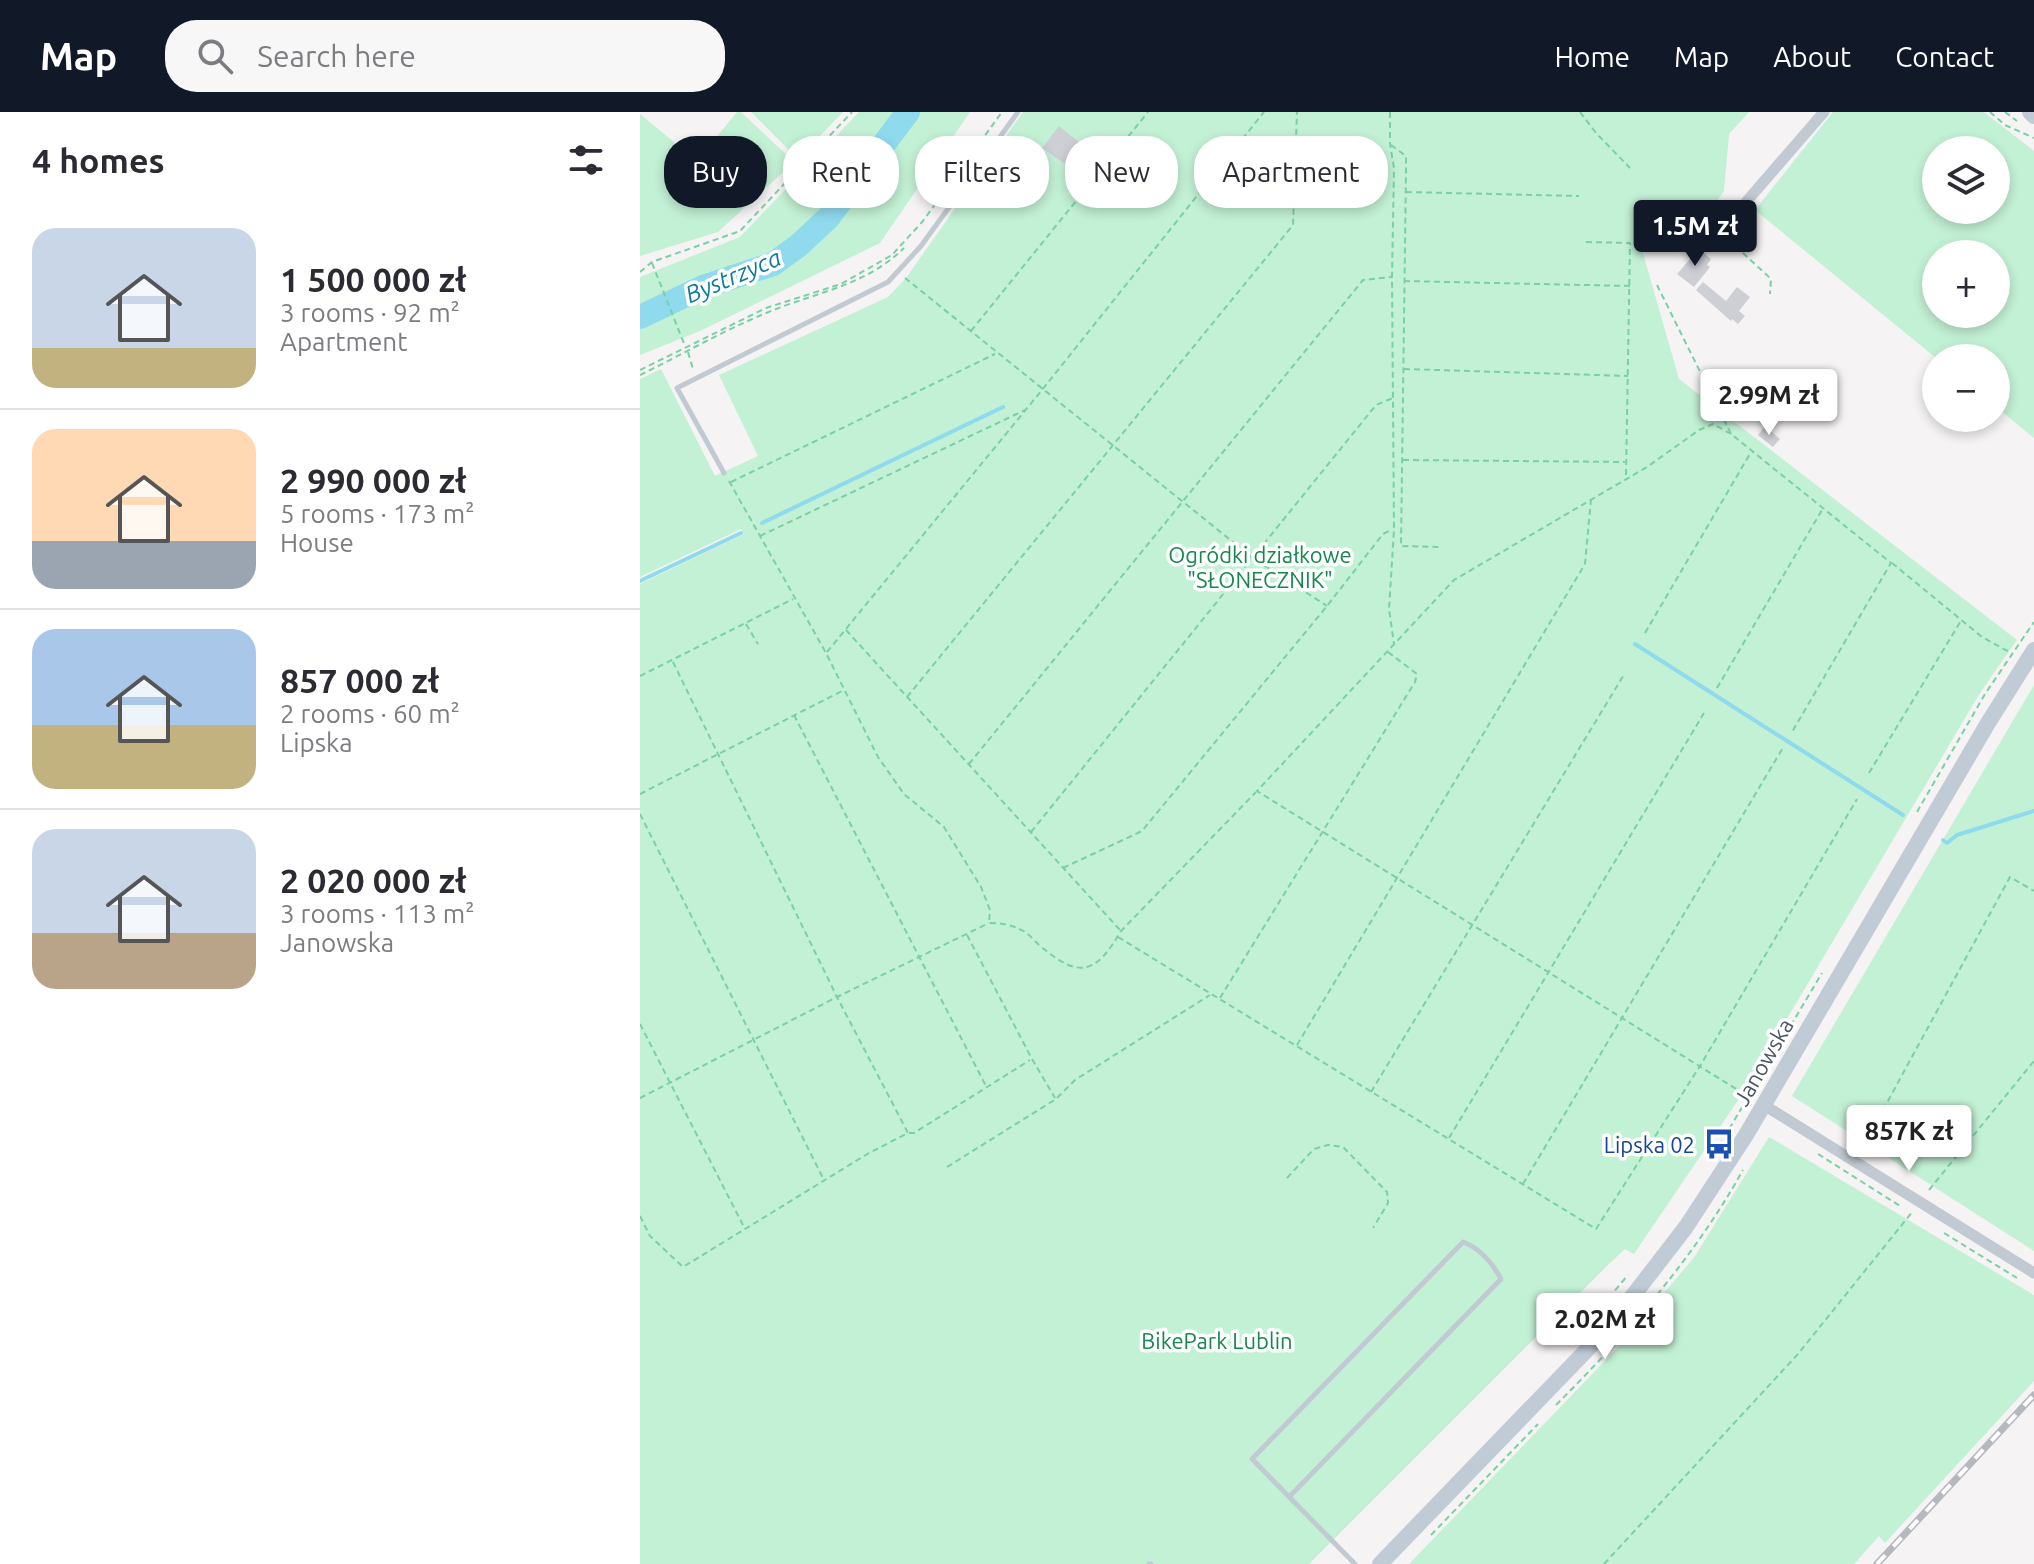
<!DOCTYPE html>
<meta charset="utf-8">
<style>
body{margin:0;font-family:Ubuntu,sans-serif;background:#f7f7f7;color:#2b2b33;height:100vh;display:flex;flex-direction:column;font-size:30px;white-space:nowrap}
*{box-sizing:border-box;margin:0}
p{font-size:26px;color:#7c7c81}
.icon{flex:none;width:44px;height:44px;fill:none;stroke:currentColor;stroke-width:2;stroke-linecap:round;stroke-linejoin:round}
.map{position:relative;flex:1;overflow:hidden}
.side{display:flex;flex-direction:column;background:#fff;width:640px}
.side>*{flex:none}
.top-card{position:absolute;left:24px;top:24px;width:760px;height:72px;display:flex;gap:16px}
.buttons{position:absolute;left:1282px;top:24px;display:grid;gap:16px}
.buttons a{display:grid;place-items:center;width:88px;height:88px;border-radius:50%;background:#fff;box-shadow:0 4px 12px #0003;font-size:40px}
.price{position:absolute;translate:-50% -68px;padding:0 18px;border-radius:8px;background:#fff;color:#222;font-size:26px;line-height:52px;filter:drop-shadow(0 2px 4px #0008)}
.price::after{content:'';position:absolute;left:50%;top:48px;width:24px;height:18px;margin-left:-12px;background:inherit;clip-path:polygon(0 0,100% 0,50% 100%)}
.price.on{background:#111827;color:#fff}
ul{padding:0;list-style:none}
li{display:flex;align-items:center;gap:24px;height:200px;padding:0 32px}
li+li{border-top:2px solid #e1e1e2}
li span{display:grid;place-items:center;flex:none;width:224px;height:160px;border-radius:24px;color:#555}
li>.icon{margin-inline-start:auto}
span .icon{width:96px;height:96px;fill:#fffc;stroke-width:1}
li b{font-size:34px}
h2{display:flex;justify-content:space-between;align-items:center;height:96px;padding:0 32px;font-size:34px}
.pill{padding:0 28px;border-radius:32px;background:#fff;box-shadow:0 4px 12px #0003;font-size:28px;line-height:72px}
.pill.on{background:#111827;color:#fff}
header{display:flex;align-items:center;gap:48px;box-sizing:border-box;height:112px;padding:0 40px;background:#111827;color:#fff}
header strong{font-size:38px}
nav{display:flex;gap:44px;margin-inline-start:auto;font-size:28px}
.search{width:560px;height:72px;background:#f7f7f7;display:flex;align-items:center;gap:20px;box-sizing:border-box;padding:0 28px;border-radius:32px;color:#7c7c81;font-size:30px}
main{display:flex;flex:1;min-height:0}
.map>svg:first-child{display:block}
.green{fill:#c3f1d5;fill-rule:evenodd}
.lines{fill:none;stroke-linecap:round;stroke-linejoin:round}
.stream{stroke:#90daee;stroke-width:4}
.river{stroke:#90daee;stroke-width:24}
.building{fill:#cdcfd5}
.path{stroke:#7ad0a6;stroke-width:2;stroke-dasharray:6 4;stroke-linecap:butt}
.lane{stroke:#c1cad2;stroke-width:5}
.street{stroke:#c1cad2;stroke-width:11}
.secondary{stroke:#c1cbd6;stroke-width:16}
.rail-casing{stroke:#b5b8bd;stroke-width:7}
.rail{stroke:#fff;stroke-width:4;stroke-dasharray:12;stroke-linecap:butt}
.labels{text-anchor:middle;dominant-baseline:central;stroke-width:7;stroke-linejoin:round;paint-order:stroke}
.park-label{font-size:22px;fill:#17864f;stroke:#fff}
.street-label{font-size:22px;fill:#4a5661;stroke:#fff}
.transit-label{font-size:22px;fill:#164399;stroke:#fff;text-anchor:end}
.water-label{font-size:24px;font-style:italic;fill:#0c7c9b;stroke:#fff}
</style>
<header>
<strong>Map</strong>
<div class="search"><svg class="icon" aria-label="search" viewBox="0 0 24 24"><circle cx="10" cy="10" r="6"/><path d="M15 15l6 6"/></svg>Search here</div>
<nav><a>Home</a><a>Map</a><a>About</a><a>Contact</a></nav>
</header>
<main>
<section class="side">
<h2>4 homes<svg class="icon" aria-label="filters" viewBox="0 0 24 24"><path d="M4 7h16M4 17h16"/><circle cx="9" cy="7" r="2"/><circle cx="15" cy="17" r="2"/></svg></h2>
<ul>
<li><span style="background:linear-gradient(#c9d6e8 75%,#c2b280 0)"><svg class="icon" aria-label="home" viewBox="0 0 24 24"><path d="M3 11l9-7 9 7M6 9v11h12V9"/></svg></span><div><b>1 500 000 zł</b><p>3 rooms · 92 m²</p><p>Apartment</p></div></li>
<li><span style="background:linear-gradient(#ffd9b3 70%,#9aa5b1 0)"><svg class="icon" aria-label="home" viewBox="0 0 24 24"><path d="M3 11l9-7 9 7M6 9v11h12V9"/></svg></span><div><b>2 990 000 zł</b><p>5 rooms · 173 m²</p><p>House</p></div></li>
<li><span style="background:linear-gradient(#a9c7e8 60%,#c2b280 0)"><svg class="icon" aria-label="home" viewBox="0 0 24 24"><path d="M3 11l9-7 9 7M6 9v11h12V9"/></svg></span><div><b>857 000 zł</b><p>2 rooms · 60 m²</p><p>Lipska</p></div></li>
<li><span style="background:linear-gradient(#c9d6e8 65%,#b9a48a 0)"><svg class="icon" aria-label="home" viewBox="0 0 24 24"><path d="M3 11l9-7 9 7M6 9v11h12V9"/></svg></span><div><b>2 020 000 zł</b><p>3 rooms · 113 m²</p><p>Janowska</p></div></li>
</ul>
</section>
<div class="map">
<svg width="1394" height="1452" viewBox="0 0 1394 1452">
<rect width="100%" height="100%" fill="#f5f3f3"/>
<g class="green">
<polygon points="97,0 101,0 154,50 78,120 0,144 0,2 57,49"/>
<polygon points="111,0 203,0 158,47"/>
<polygon points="219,0 330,0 240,131 60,219 0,243 0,165 100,125"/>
<polygon points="383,0 1109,0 1089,22 1084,79 1057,116 999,127 1039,267 1377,528 1340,581 1103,981 994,1142 985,1137 970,1151 669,1452 0,1452 0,472 104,422 101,417 0,465 0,267 21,257 75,364 118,344 79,263 248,185 266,166"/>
<path d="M1193 0H1344L1394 39V326L1356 295V246H1296L1115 98ZM1296 38H1356V98H1296ZM1296 142H1356V202H1296Z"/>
<polygon points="1394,573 1394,1139 1152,984"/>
<polygon points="1129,1025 1394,1183 1394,1269 1245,1431 1239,1424 1214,1452 769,1452 986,1227 1055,1144"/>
</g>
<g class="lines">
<g class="stream">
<polyline points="122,411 363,295"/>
<polyline points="0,469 101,421"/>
<polyline points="995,532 1263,703"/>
<polyline points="1303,728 1307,731 1317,723 1394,699"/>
</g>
<polyline class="river" points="0,205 63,175 133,152 158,134 188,106 268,0"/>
</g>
<g class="building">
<polygon points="419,14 445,35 428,54 402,36"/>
<polygon points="1059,137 1071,147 1067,153 1070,155 1054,175 1037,162"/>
<polygon points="1063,170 1086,189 1097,175 1110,185 1099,199 1105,204 1098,212 1092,207 1091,209 1056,178"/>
<polygon points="1118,269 1133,282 1125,291 1110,279"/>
<polygon points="1125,314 1140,327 1133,335 1118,323"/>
</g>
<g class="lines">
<g class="path">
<polyline points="750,0 750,32 754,56 752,165 754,418 749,497 754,532"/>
<polyline points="940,0 956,21 990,56"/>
<polyline points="1350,0 1365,13 1394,26"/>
<polyline points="1365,0 1377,9"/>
<polyline points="751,33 766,44 766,59 761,434 801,435"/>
<polyline points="766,80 939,84"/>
<path d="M1094 94C1081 98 1076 101 1074 114L1131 167 1130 182"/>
<polyline points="946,130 990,131 986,364"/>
<polyline points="12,151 45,234"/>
<polyline points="0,160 12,150 100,119 212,0"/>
<polyline points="265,166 614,447 687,494"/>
<polyline points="764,169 990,174"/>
<polyline points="1017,173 1091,322 1251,451 1152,620"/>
<polyline points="331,219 508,0"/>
<polyline points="48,240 53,257"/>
<polyline points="764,257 988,264"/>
<polyline points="0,258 126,196 201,172 252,143 283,109 362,0"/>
<path d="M0 263C47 240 95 212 144 194 188 178 229 170 264 136"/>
<polyline points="1091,322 1073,312 1059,318 1007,355 814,468 617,679 1109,985"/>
<polyline points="763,348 985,350"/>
<path d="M89 369 186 541 238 645 264 682 304 715 341 775 350 798 349 811C361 811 374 813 385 820 392 825 397 832 404 837 442 869 458 858 481 819L616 680"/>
<polyline points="91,370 355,242"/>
<polyline points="120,424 385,298"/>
<polyline points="1252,451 1342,525 1371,541"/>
<polyline points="106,512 118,532"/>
<polyline points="206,518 480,818"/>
<polyline points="1005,521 1111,340"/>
<polyline points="187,540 402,278 624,0"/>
<polyline points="0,564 153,487"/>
<polyline points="1077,576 1182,398"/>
<polyline points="267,585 653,113 657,0"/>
<polyline points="154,603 346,974"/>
<polyline points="329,652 723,168 752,165"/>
<polyline points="1229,661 1322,507"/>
<polyline points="0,682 202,579"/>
<polyline points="1277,700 1345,582 1394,510"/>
<polyline points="0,702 184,1068"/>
<polyline points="391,720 736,293 753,286"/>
<polyline points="423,756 502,719 687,494 743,422 751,418"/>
<polyline points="327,823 392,947 415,986"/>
<polyline points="478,825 956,1117 1060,954 1217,687"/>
<polyline points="580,886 775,570 777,562 748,540"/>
<polyline points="0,912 105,1117"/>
<polyline points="657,933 945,452 951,387"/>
<polyline points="731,980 985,561"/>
<polyline points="0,986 197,885 349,811"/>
<polyline points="1243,998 1370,765 1394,779"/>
<polyline points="269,1021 274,1021 390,948"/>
<polyline points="809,1026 1064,601"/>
<polyline points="1079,1034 1182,861"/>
<polyline points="1178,1042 1260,1094"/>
<polyline points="307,1055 416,987 435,968 570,883"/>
<polyline points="647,1066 674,1037 688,1033 703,1035 747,1080 748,1091 733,1116"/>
<polyline points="883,1072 1144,634"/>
<polyline points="1289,1078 1394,949"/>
<polyline points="0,1104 10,1124 43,1155 229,1041 268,1021 197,885 32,548"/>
<polyline points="1304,1121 1377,1166"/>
<polyline points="930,1232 988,1163"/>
<path d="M916 1293C987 1222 1054 1146 1103 1058"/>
<polyline points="791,1423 898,1312"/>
<polyline points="964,1452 1158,1242 1273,1099"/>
</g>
<g class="lane">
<polyline points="84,361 37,276 248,170 281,134 378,0"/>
<path d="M650 1384 861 1167C852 1150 841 1137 823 1130L612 1347 715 1452"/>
<polyline points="509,1452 511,1452"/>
</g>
<g class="street">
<polyline points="1106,90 1184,0"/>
<polyline points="1124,993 1394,1161"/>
</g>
<g class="secondary">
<polyline points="1390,0 1394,4"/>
<polyline points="740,1452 968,1216 1046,1115 1106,1023 1348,611 1394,538"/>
</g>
<g class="rail-casing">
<polyline id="rail" points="1237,1452 1394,1283"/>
</g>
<use href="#rail" class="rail"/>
</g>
<defs>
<g id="bus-bare" transform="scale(2.4)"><path d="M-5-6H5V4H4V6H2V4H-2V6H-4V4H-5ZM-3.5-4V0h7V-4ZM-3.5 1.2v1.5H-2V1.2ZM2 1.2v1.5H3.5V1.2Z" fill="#1a4fb4" stroke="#fff" stroke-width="2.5" paint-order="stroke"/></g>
</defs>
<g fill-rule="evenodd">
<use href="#bus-bare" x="1079" y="1032"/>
</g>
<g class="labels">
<g class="park-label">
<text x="620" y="442">Ogródki działkowe<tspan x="620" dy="25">"SŁONECZNIK"</tspan></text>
<text x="577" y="1228">BikePark Lublin</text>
</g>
<g class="street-label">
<text transform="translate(1123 950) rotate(-60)">Janowska</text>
</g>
<g class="transit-label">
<text x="1055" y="1032">Lipska 02</text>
</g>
<g class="water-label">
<text transform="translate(93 164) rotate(-23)">Bystrzyca</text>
</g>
</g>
</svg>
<div class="buttons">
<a><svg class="icon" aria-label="layers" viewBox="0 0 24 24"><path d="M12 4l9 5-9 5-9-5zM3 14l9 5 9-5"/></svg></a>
<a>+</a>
<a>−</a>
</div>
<b class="price on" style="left:1055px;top:156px">1.5M zł</b>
<b class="price" style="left:1129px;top:325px">2.99M zł</b>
<b class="price" style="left:1269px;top:1061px">857K zł</b>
<b class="price" style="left:965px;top:1249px">2.02M zł</b>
<div class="top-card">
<a class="pill on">Buy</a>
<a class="pill">Rent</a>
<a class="pill">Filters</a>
<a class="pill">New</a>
<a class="pill">Apartment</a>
</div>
</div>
</main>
